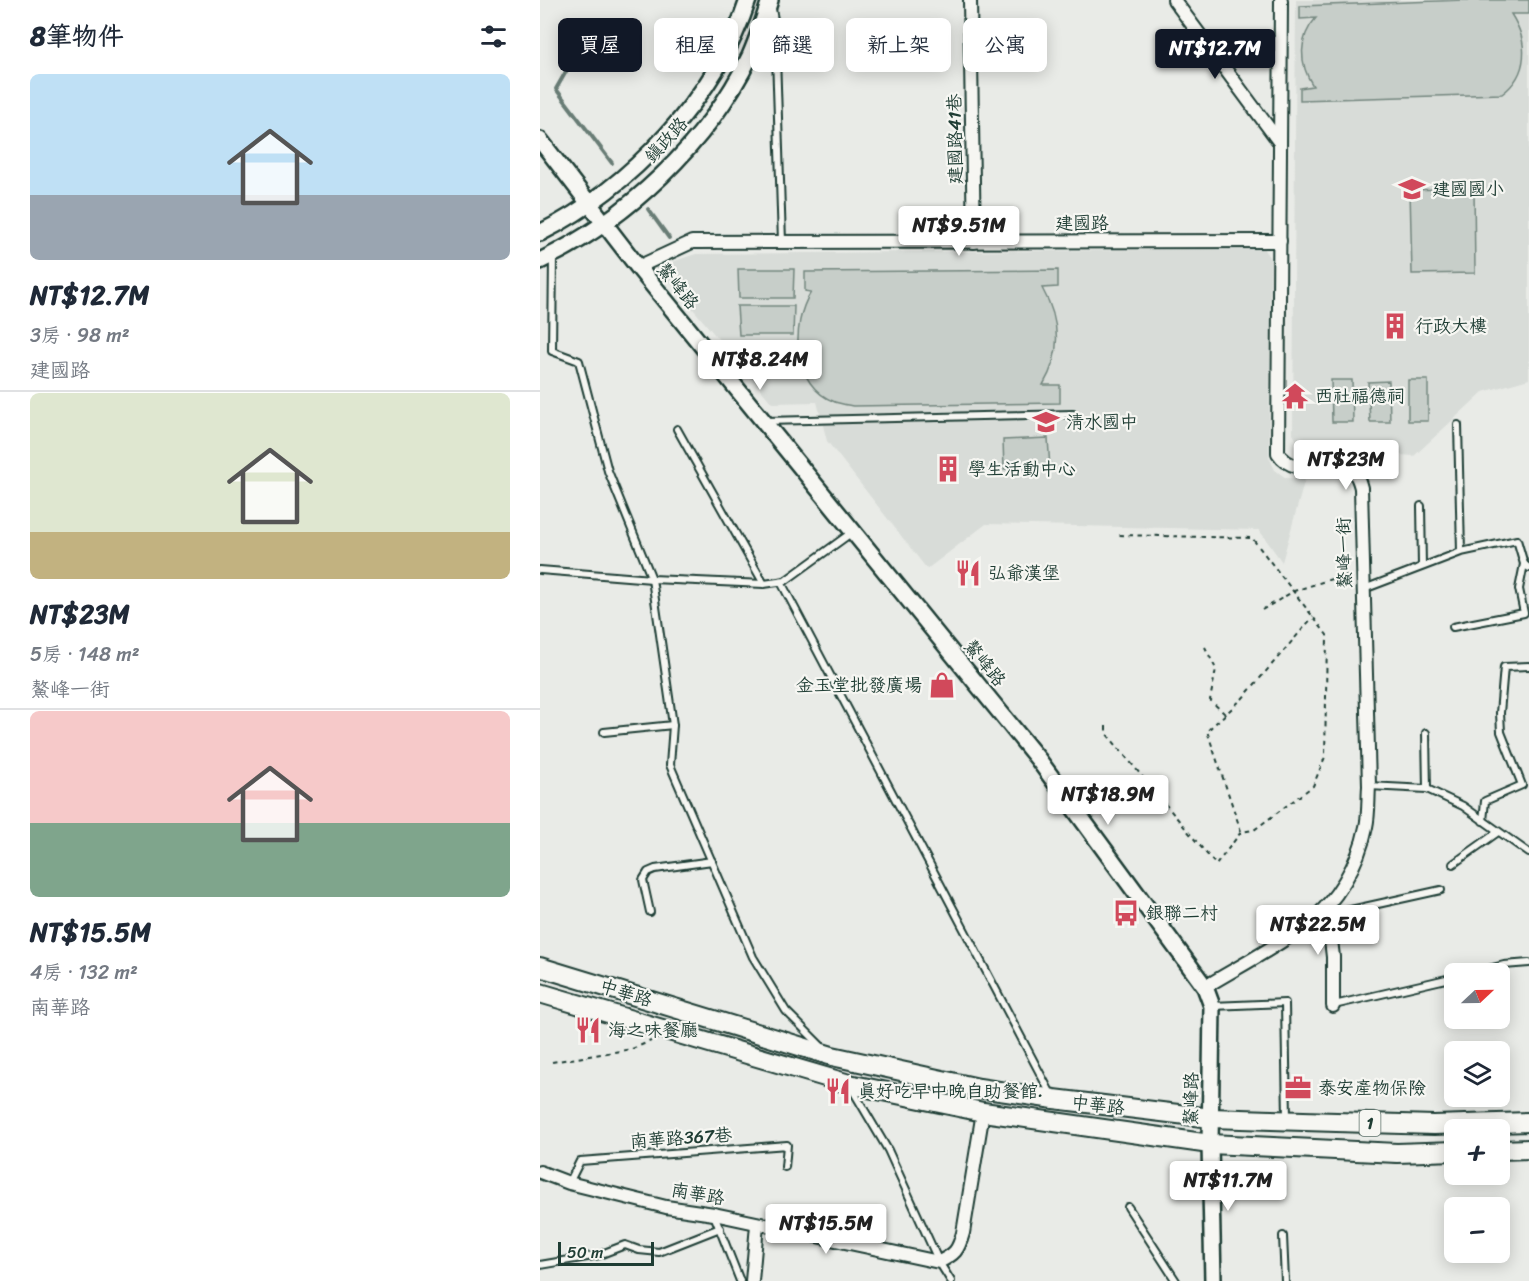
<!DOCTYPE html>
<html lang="zh-TW">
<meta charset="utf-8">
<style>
body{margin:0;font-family:Sriracha,"LXGW WenKai TC",sans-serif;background:#f6f6f7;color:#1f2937;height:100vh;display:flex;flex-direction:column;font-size:22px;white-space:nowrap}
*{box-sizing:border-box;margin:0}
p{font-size:20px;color:#747a83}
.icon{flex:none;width:33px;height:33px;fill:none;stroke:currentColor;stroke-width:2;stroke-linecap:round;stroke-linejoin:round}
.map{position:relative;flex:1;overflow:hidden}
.drawer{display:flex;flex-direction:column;background:#fff;width:540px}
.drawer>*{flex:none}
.banner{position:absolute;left:18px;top:18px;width:570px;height:54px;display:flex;gap:12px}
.needle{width:39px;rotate:68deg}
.tools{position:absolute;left:904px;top:963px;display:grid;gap:12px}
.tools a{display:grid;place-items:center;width:66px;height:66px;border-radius:9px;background:#fff;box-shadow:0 3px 15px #0003;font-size:30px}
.scale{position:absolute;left:18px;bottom:15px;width:96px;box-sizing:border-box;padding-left:6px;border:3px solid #1f3d34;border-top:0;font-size:16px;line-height:21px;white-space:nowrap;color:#1f3d34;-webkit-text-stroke:4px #f6f6f2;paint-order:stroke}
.price{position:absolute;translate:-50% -51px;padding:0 14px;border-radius:6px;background:#fff;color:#222;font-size:20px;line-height:39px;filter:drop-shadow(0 2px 3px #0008)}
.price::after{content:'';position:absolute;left:50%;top:36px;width:18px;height:14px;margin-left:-9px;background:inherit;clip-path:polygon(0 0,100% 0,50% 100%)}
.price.selected{background:#111827;color:#fff}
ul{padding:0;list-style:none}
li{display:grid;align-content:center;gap:12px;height:318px;padding:0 30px}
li+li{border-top:2px solid #e0e1e3}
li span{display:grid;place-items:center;height:186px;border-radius:9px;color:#555}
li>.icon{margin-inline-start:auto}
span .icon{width:108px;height:108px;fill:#fffc;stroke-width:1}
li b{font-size:26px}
h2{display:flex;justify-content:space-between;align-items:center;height:72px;padding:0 30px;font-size:26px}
.pill{padding:0 21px;border-radius:9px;background:#fff;box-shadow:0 3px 15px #0003;font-size:21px;line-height:54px}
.pill.selected{background:#111827;color:#fff}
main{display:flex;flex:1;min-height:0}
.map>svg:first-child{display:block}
.built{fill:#d8dcd8}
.green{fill:#c7cec9;stroke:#73867e;stroke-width:1.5}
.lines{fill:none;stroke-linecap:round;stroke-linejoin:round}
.stream{stroke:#687c75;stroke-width:4}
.service-casing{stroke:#1f3d34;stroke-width:10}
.minor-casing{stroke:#1f3d34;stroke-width:16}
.tertiary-casing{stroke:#1f3d34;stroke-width:20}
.primary-casing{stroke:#1f3d34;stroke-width:22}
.path{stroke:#1f3d34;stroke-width:2;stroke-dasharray:4.5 4.5;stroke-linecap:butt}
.service{stroke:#f6f6f2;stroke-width:6}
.minor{stroke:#f6f6f2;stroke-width:12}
.tertiary{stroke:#f6f6f2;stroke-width:15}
.primary{stroke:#f6f6f2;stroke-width:18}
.labels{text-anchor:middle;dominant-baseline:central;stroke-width:4.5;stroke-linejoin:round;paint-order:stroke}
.shield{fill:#f6f6f2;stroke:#60746d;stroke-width:1.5}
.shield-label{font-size:16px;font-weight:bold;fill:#1f3d34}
.street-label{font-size:18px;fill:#1f3d34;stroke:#f6f6f2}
.poi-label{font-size:18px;fill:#1f3d34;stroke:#f6f6f2;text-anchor:start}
</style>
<main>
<section class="drawer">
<h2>8筆物件<svg class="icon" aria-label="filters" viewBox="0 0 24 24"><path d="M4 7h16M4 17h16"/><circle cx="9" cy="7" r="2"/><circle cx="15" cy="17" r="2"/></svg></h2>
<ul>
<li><span style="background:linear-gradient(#bfe0f5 65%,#9aa5b1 0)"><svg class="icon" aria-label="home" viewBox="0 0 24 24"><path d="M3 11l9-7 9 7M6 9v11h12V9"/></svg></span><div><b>NT$12.7M</b><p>3房 · 98 m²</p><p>建國路</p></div></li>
<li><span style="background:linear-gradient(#dfe7d0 75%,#c2b280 0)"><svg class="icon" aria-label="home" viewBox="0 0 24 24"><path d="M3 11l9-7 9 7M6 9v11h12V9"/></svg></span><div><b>NT$23M</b><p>5房 · 148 m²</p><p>鰲峰一街</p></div></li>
<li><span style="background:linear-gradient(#f6c9c9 60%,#7fa58c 0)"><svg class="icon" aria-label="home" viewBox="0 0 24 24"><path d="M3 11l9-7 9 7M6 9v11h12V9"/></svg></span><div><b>NT$15.5M</b><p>4房 · 132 m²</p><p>南華路</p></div></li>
</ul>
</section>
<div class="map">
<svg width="989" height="1281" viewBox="0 0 989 1281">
<rect width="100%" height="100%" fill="#e9ebe7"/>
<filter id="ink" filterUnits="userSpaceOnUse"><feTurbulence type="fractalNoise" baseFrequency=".0167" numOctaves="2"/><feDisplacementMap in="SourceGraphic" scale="12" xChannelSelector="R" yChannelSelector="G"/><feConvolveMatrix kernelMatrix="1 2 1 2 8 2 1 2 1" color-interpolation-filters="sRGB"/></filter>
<g filter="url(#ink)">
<g class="built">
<polygon points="756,0 989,0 989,379 943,392 874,456 830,453 820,446 810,443 760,445 753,434"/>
<polygon points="725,249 731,261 729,457 735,470 746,478 765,479 742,562 719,530 446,524 387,569 287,441 277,402 232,403 122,272 132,262 156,254"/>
</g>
<g class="green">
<path d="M924 0H989V14H971C989 42 989 74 962 94L760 100V88L773 86C759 64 758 38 776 18L760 19V6Z"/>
<polygon points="934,188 935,273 872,274 870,190"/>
<polygon points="198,269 254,269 253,298 199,298"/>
<path d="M518 270V287L502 288C520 320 522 353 503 385H520V403L313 406C308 405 301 404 295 402 252 386 250 325 271 292L265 291V272Z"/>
<polygon points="197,306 254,306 253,335 199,335"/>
<polygon points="791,380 812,380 813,422 792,422"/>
<rect x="868" y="380" width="20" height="41"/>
<polygon points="849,381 850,422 830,422 828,382"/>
<polygon points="508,438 510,468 464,469 463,440"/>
</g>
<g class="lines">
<g class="stream">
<polyline points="34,47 28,68 16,89 72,163"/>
<polyline points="108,209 129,238"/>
</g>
<g class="service-casing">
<g id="service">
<polyline points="232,9 235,25 242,242"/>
<polyline points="13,256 12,351 39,361 68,471 112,579 133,725 130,765 213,957 246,1011 282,1047"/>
<polyline points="225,421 533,414"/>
<polyline points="918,425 921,552"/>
<polyline points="137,429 224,584"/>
<polyline points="881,506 882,566"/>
<polyline points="0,570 112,579 224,584 245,581 311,533"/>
<polyline points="241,582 512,1096"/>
<polyline points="824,589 921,552 977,540 984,564 989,568"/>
<polyline points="913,627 984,613 979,589 984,564"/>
<polyline points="64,732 133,725"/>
<polyline points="886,733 887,789"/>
<polyline points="829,786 887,789 923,806 989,853"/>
<polyline points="943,821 945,801 982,785 961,732 960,713 964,667 989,666"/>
<polyline points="913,864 958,832"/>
<polyline points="110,912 103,880 108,872 115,869 172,861"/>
<polyline points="788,915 901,890"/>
<polyline points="929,974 964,965 989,963"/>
<polyline points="794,1005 915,977"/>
<polyline points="672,1006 745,1003 747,1118"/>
<polyline points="312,1089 348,1150 399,1262 411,1281"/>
<polyline points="29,1183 40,1161 247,1145 245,1167"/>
<polyline points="588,1207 636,1281"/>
<polyline points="174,1215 200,1281"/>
<polyline points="743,1236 745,1281"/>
<polyline points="0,1265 59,1255 85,1245 99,1250 119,1252 180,1228"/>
</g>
</g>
<g class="minor-casing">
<g id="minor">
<polyline points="430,0 434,242"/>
<polyline points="634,0 740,143"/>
<polyline points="98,267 152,242 740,241"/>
<polyline points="787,905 793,957 793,1006"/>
<path d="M665 987C698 967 735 948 767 924 796 903 819 863 826 827 829 814 828 799 829 786L821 488C820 484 818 478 816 475 801 452 758 484 738 453L741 0"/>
<path d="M0 1172 29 1183 126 1207 174 1214 399 1262C415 1254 418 1251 423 1233L443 1112"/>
<polyline points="212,1281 217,1225"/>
</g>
</g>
<g class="tertiary-casing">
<g id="tertiary">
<polyline points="0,140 98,267 498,759 665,987 672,1006 670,1144 673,1281"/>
<path d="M0 233C90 188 177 96 208 0"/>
<path d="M0 261C86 220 168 143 210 56 218 38 224 19 230 0"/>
</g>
</g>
<g class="primary-casing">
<g id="primary">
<polyline points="0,967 292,1056 439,1088 514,1099 671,1118 894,1125 989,1122"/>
<polyline points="0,993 309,1084 443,1112 670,1144 857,1153 915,1151"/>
<polyline points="960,1150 989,1149"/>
</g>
</g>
<g class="path">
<polyline points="722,610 754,591 804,575 810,578"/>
<polyline points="665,647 676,669 670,700 685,714"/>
<polyline points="566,726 566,733 676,865 701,832 714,830 773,786 785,757 787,635 712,538 578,535"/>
<polyline points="701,831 667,731 702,699 773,617"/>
<polyline points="12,1062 92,1049 111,1041"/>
</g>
<use href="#service" class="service"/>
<use href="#minor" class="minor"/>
<use href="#tertiary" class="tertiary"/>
<use href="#primary" class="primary"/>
</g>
</g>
<defs>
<g id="school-bare" transform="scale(2.07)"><path d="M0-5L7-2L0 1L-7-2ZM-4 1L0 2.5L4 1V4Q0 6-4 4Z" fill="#d1495b" stroke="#f6f6f2" stroke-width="2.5" paint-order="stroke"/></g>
<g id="building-bare" transform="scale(2.07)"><path d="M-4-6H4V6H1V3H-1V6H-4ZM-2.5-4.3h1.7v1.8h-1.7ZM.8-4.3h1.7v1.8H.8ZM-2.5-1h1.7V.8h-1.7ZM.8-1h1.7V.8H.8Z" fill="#d1495b" stroke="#f6f6f2" stroke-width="2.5" paint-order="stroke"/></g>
<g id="temple-bare" transform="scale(2.07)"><path d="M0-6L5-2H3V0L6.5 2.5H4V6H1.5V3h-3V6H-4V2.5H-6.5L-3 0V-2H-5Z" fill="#d1495b" stroke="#f6f6f2" stroke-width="2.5" paint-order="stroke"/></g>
<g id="restaurant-bare" transform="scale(2.07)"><path d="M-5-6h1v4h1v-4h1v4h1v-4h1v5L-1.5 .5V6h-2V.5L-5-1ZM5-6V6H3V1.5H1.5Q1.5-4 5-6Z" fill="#d1495b" stroke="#f6f6f2" stroke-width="2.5" paint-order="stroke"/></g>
<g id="shop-bare" transform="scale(2.07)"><path d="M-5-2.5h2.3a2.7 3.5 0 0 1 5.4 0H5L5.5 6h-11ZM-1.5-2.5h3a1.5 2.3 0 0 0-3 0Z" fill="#d1495b" stroke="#f6f6f2" stroke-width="2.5" paint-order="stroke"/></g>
<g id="bus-bare" transform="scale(2.07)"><path d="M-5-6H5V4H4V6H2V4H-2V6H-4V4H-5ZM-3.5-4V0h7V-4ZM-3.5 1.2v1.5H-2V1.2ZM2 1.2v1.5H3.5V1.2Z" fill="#d1495b" stroke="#f6f6f2" stroke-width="2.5" paint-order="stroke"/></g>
<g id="office-bare" transform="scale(2.07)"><path d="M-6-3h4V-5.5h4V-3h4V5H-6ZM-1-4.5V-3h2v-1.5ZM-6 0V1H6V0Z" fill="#d1495b" stroke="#f6f6f2" stroke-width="2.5" paint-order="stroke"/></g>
</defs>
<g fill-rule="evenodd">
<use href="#school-bare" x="872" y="189"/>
<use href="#building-bare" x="855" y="326"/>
<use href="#temple-bare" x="755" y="396"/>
<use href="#school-bare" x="506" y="422"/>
<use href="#building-bare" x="408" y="469"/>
<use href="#restaurant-bare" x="428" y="573"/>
<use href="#shop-bare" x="402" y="685"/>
<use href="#bus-bare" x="586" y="913"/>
<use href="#restaurant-bare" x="48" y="1030"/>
<use href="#office-bare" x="758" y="1088"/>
<use href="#restaurant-bare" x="298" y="1091"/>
</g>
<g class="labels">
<rect class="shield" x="819.5" y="1110" width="21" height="26" rx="4.5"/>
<g class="shield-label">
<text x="830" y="1123">1</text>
</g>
<g class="street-label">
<text transform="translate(415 139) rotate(-91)">建國路41巷</text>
<text transform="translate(126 140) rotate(-48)">鎮政路</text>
<text x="542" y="223">建國路</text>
<text transform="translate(138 286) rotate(51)">鰲峰路</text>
<text transform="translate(804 553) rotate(-91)">鰲峰一街</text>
<text transform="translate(445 663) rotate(51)">鰲峰路</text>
<text transform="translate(86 993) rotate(17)">中華路</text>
<text transform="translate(651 1099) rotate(-89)">鰲峰路</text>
<text transform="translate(558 1105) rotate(7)">中華路</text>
<text transform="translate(141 1138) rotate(-4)">南華路367巷</text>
<text transform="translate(158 1194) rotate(10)">南華路</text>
</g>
<g class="poi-label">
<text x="892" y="189">建國國小</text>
<text x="875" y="326">行政大樓</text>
<text x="775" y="396">西社福德祠</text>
<text x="526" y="422">清水國中</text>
<text x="428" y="469">學生活動中心</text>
<text x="448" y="573">弘爺漢堡</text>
<text x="382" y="685" text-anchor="end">金玉堂批發廣場</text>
<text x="606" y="913">銀聯二村</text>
<text x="68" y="1030">海之味餐廳</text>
<text x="778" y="1088">泰安產物保險</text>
<text x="318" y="1091">真好吃早中晚自助餐館.</text>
</g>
</g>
</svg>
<div class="tools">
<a><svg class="needle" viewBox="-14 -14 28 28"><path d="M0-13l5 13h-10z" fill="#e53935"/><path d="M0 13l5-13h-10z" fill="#747a83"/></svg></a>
<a><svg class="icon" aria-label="layers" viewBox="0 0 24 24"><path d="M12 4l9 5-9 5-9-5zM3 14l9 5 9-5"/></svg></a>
<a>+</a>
<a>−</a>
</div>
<div class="scale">50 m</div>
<b class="price selected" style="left:675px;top:80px">NT$12.7M</b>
<b class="price" style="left:419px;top:257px">NT$9.51M</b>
<b class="price" style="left:220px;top:391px">NT$8.24M</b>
<b class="price" style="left:806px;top:491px">NT$23M</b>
<b class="price" style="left:568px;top:826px">NT$18.9M</b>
<b class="price" style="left:778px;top:956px">NT$22.5M</b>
<b class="price" style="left:688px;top:1212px">NT$11.7M</b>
<b class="price" style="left:286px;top:1255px">NT$15.5M</b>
<div class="banner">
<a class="pill selected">買屋</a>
<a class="pill">租屋</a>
<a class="pill">篩選</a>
<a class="pill">新上架</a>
<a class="pill">公寓</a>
</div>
</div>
</main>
